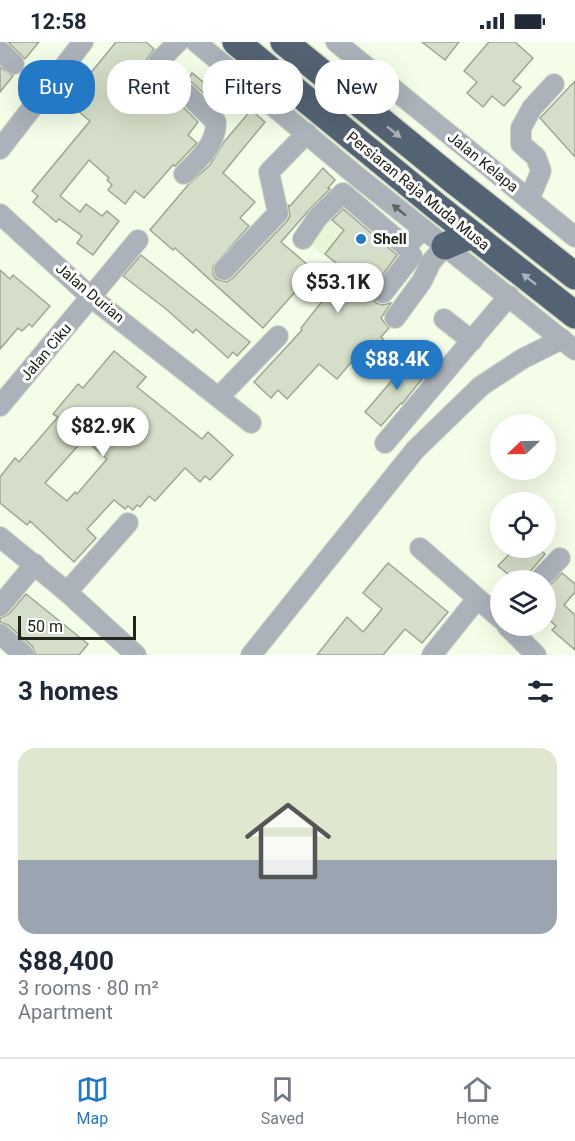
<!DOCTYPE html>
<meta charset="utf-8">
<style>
body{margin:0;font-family:Roboto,sans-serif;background:#f6f6f7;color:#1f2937;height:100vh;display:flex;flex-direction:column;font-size:22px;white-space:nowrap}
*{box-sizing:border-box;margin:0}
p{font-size:20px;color:#747a83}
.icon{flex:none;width:33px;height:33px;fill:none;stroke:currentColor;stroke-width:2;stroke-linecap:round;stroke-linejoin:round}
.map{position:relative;height:613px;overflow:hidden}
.side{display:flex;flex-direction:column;background:#fff;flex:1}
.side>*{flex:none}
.hud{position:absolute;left:18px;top:18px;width:540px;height:54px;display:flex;gap:12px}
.needle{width:39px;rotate:248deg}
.fabs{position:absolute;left:490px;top:372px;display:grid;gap:12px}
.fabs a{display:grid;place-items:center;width:66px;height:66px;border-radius:50%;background:#fff;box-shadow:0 6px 24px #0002;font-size:30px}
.scale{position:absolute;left:18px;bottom:15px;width:118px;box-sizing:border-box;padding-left:6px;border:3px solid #21251c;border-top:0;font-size:16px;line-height:21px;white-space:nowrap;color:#21251c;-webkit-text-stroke:4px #fff;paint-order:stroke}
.price{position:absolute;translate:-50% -51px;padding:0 14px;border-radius:21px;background:#fff;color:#222;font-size:20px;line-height:39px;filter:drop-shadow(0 2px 3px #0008)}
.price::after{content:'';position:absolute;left:50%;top:36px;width:18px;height:14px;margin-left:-9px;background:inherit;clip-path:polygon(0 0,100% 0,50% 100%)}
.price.on{background:#2479c7;color:#fff}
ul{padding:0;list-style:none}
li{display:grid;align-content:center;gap:12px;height:318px;padding:0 18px}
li+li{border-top:2px solid #e0e1e3}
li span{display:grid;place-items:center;height:186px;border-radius:18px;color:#555}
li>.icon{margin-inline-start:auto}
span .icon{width:108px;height:108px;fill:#fffc;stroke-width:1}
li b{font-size:26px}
h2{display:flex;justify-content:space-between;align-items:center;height:72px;padding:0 18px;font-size:26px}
.tag{padding:0 21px;border-radius:24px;background:#fff;box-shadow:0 6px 24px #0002;font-size:21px;line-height:54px}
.tag.on{background:#2479c7;color:#fff}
.status{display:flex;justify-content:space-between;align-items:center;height:42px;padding:0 30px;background:#fff;direction:ltr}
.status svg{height:16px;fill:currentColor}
.menu{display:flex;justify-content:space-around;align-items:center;height:84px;border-top:2px solid #e0e1e3;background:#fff;font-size:16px;color:#747a83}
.menu a{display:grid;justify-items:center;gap:3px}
.menu .on{color:#2479c7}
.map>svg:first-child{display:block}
.built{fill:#e8f5d7}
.building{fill:#d5dec8;stroke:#9ea792;stroke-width:1.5;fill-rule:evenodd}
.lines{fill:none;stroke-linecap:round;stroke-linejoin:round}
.minor-casing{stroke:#d1dac7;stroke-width:22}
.highway-casing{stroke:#d1dac7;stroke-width:30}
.minor{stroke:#abb2ba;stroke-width:20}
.highway{stroke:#546373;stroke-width:27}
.oneway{fill:#aab1b9}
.oneway2{fill:#5f6463}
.poi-dot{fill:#2479c7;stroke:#fff;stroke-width:2}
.labels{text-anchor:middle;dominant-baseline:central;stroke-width:6;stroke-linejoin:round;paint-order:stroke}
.street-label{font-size:15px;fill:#21251c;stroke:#fff}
.poi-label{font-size:15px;font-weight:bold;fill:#21251c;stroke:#fff;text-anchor:start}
</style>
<div class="status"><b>12:58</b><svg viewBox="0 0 49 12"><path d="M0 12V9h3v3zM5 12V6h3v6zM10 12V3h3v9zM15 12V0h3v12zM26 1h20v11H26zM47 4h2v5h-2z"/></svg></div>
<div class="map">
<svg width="575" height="613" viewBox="0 0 575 613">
<rect width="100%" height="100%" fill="#f3fde7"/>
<polygon class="built" points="342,157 409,214 374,255 306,199"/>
<g class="building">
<polygon points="8,0 39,0 25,17"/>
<polygon points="116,0 146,0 154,7 147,17 146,24 150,38 154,44 178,60 198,80 188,93 197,101 175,124 173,123 144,156 135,149 125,162 108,148 112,143 107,138 109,136 89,118 60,154 80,170 86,162 102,174 107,169 119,179 93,213 77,201 82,194 59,177 56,180 33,160 38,154 32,149 90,79 67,60"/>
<polygon points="422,0 459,0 445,18"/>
<polygon points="489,0 515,0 533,16 513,39 521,45 504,64 492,54 483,65 467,51 477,40 464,29"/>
<polygon points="173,22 189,36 192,31 220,54 214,61 194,42 171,26"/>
<polygon points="0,25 13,34 0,50"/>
<polygon points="575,39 575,115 540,76"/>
<polygon points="251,68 265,80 223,131 255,160 240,176 249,184 213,225 213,232 216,237 227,240 233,236 287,179 290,174 288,163 290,164 323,126 335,138 328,146 330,147 310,167 281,200 308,223 297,236 303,241 263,286 175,206 173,208 150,188 188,143 210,123 224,100"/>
<polygon points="343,167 397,213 371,249 372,255 376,261 382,263 391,261 381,276 389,286 381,295 384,298 367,318 359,311 337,337 319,322 287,357 278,348 271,356 254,340 302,288 301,286 346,229 325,212 344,188 332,178"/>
<polygon points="141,213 250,300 237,314 233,310 228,316 196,287 193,291 166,267 123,234"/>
<polygon points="0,228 10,237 13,233 50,264 32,285 29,282 22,289 18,286 0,307"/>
<path d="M114 309 146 335 137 345 202 397 208 390 233 413 210 438 205 434 200 440 185 426 155 459 149 454 140 465 137 463 133 468 128 464 125 467 114 458 87 487 96 496 74 520 30 479 27 483 0 461V435L15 416 19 420 58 375 53 372 78 342 83 346ZM84 397 107 417 77 452 75 450 67 459 45 441Z"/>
<polygon points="413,314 429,328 402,362 401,361 381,384 365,370"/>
<polygon points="515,506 538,506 545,512 523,538 515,538 498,524"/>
<polygon points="388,521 448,570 422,601 405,587 383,613 317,613 347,575 363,590 382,567 363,551"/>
<polygon points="562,531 575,542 575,550 564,563 575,573 575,608 552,588 556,584 546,575 546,547"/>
<polygon points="26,552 88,602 79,613 36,613 32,604 8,583 0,580 0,576 9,572"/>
</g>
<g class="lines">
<g class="minor-casing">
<g id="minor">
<path d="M178 0 159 19 158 26 161 34 186 51 216 80C216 103 199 117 184 132"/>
<polyline points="196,0 358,135 575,308"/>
<polyline points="336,0 575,195"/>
<polyline points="0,9 14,22"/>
<polyline points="0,107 83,0"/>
<polyline points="529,158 541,129 536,115 521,102 521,86 532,66 554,42"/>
<polyline points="0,172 92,256 251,381"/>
<polyline points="303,197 318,175 343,151 406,205 423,187"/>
<polyline points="224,228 278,171 269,130 307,91"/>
<polyline points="383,251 412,214 406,205"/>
<polyline points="395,276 422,239 431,220 445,204"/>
<polyline points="444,277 472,299"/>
<polyline points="219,355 278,294"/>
<polyline points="0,364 138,198"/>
<polyline points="385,401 509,254"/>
<polyline points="0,495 67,550 136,613"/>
<polyline points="420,506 501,577"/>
<polyline points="539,538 560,516"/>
<polyline points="67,550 128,481"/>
<polyline points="0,564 35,522"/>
<polyline points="507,584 536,613"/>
<polyline points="0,592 24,613"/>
<polyline points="251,613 415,408 481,344 522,317 562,297"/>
<polyline points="432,613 477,557"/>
</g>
</g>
<g class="highway-casing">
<g id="highway">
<polyline points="236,0 436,164 575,273"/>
<polyline points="284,0 452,137 575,234"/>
<polyline points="445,204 471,193"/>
</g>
</g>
<use href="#minor" class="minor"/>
<use href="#highway" class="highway"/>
</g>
<defs><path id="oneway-solid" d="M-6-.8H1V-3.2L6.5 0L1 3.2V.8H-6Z" transform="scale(1.5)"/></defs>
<g class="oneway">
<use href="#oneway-solid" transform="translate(394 90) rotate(39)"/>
<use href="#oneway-solid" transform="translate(529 237) rotate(-142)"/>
</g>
<use class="oneway2" href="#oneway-solid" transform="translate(399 168) rotate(-141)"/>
<circle class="poi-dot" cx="361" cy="197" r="6"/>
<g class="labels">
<g class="street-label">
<text transform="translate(483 120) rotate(39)">Jalan Kelapa</text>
<text transform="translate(418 149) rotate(39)">Persiaran Raja Muda Musa</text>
<text transform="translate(90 251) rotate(40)">Jalan Durian</text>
<text transform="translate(46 310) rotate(-50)">Jalan Ciku</text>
</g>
<g class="poi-label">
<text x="373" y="197">Shell</text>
</g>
</g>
</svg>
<div class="fabs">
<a><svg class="needle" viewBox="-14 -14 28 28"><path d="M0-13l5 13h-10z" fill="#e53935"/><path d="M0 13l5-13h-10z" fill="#747a83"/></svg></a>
<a><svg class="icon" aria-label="locate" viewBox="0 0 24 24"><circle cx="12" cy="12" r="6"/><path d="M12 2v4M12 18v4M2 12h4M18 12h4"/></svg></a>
<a><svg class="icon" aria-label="layers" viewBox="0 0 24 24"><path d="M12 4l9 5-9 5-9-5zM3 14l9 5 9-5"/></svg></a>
</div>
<div class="scale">50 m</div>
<b class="price" style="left:338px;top:272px">$53.1K</b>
<b class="price on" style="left:397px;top:349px">$88.4K</b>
<b class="price" style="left:103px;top:416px">$82.9K</b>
<div class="hud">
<a class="tag on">Buy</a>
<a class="tag">Rent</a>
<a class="tag">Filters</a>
<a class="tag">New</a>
</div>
</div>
<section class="side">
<h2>3 homes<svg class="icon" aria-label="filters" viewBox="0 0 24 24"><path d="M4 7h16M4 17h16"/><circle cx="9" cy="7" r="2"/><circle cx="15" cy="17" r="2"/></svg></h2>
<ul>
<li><span style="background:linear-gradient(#dfe7d0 60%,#9aa5b1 0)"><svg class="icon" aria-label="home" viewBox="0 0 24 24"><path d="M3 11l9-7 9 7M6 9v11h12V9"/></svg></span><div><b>$88,400</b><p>3 rooms · 80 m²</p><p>Apartment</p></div></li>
</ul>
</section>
<nav class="menu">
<a class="on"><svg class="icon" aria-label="map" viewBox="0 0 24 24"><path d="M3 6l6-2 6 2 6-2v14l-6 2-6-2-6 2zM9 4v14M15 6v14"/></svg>Map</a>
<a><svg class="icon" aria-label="saved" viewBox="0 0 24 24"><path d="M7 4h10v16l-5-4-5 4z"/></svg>Saved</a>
<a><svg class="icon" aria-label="home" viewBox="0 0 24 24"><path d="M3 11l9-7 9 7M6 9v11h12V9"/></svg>Home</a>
</nav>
